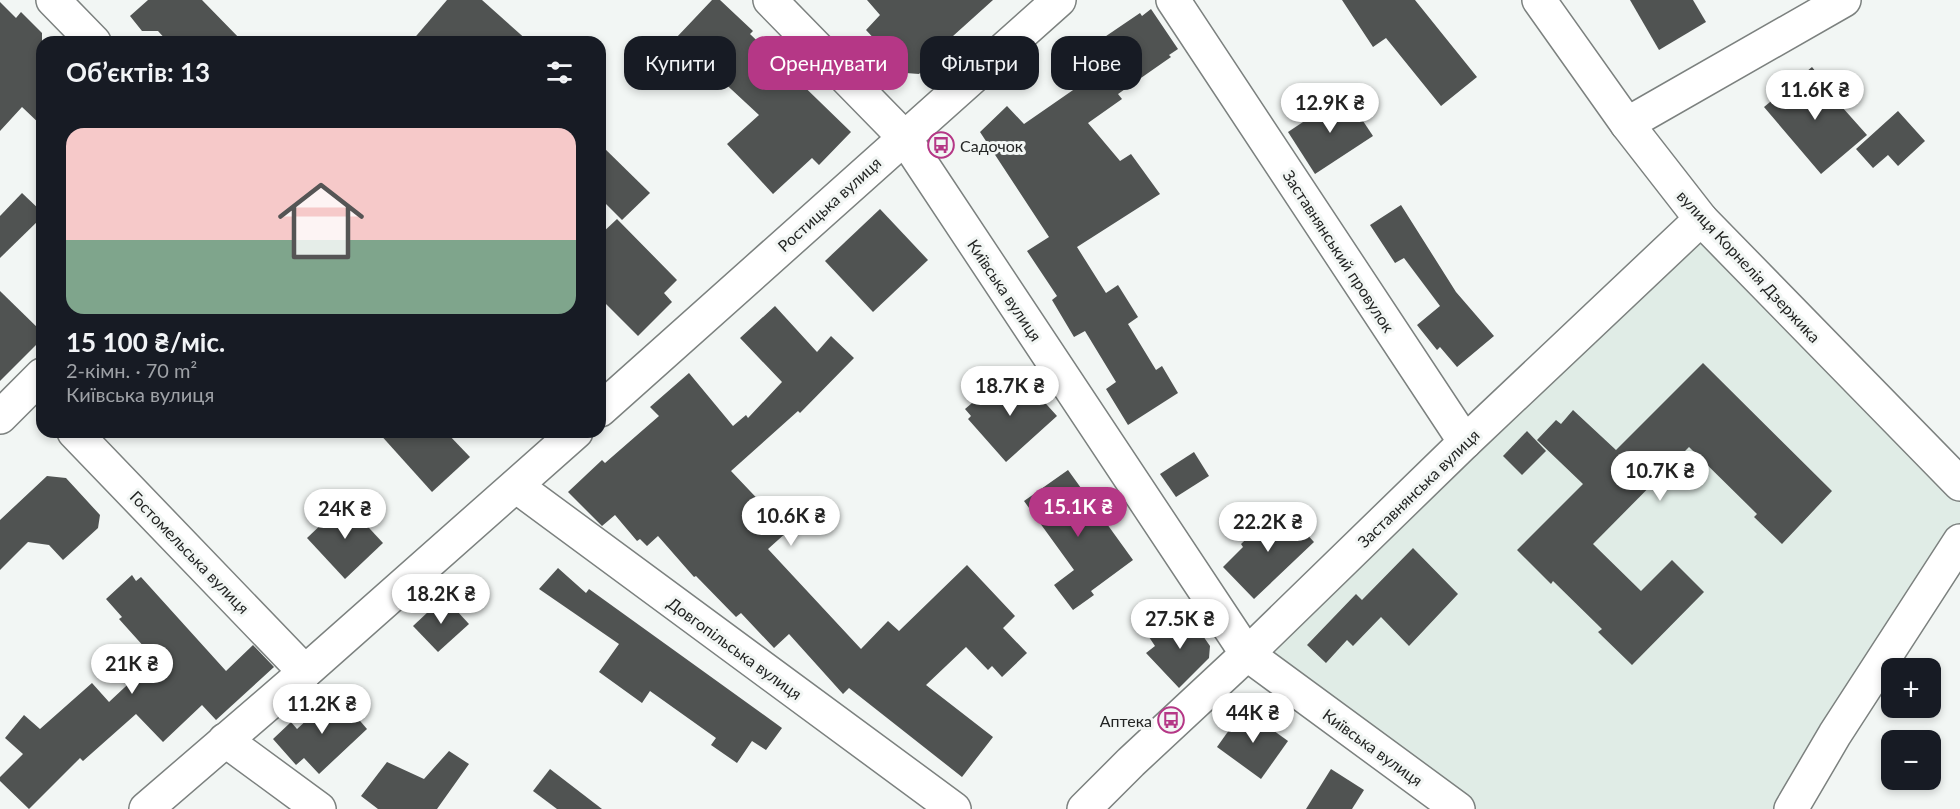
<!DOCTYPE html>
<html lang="uk">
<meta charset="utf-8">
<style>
body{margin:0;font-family:Lato,sans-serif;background:#20242c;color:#f1f3f6;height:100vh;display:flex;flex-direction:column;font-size:22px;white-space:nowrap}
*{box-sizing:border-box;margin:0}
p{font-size:20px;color:#9ea1a6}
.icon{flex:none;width:33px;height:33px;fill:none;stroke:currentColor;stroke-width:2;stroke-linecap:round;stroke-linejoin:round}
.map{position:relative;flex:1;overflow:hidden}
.sheet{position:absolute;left:36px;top:36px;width:570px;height:402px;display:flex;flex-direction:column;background:#171b24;border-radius:18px;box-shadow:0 3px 9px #0003}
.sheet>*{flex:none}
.top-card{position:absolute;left:624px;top:36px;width:570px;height:54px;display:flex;gap:12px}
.tools{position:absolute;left:1881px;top:658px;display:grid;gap:12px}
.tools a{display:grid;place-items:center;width:60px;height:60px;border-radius:12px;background:#171b24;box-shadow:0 3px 9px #0003;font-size:30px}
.price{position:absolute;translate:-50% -51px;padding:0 14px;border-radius:21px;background:#fff;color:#222;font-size:20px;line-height:39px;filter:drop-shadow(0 2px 3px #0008)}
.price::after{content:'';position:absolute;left:50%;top:36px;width:18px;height:14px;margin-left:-9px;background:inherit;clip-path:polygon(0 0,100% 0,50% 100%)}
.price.selected{background:#b53786;color:#fff}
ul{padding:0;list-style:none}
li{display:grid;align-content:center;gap:12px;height:318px;padding:0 30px}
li+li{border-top:2px solid #363941}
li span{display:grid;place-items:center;height:186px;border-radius:18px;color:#555}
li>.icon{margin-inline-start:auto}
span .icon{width:108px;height:108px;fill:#fffc;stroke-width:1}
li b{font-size:26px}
h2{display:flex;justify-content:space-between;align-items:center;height:72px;padding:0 30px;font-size:26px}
.pill{padding:0 21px;border-radius:18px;background:#171b24;box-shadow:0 3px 9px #0003;font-size:21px;line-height:54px}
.pill.selected{background:#b53786;color:#fff}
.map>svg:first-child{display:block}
.built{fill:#e0ece6}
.building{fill:#505352}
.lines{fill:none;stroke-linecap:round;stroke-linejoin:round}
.street-casing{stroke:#7c817f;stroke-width:36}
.secondary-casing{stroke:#7c817f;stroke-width:36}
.street{stroke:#fff;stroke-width:33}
.secondary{stroke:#fff;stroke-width:33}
.labels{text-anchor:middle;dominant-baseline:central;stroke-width:6;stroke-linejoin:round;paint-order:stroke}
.poi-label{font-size:16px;fill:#232524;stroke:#f2f6f4;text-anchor:start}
.street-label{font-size:16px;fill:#232524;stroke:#f2f6f4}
</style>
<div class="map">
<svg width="1960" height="809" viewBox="0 0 1960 809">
<rect width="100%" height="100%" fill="#f2f6f4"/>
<polygon class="built" points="1703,223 1960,487 1960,537 1794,809 1462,809 1250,654"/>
<g class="building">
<polygon points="148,0 202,0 243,42 168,42 158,31 142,31 130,16"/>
<polygon points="447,0 482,0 529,42 411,42"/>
<polygon points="712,0 720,0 753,31 750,34 851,132 819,165 812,158 773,194 727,144 759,115 676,38"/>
<polygon points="867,0 993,0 943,45 945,48 919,74 906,73 866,30 880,15"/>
<polygon points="1342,0 1415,0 1477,77 1441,106 1386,38 1373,47"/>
<polygon points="1630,0 1693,0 1706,22 1659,50"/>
<polygon points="0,2 16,18 21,12 42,33 42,126 22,107 0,131"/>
<polygon points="1151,9 1178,49 1169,55 1171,57 1118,94 1122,99 1088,123 1120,161 1131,154 1160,194 1077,247 1106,293 1118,285 1138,317 1128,324 1156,370 1162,366 1178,393 1128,425 1106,389 1116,382 1085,331 1074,337 1052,300 1057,296 1027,251 1049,237 980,132 1007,106 1024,124 1102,70 1087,49 1140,13 1142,16"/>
<polygon points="1812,67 1836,97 1834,98 1867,135 1821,174 1764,107"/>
<polygon points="1345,94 1373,136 1315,174 1288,132"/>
<polygon points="1898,111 1925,141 1898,166 1888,155 1873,168 1856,149"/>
<polygon points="600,144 650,193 622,220 600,198"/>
<polygon points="22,193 42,212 42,217 0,258 0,216"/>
<polygon points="1401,205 1456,292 1494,336 1457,367 1440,347 1437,350 1417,325 1440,306 1404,258 1395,263 1370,225"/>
<polygon points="880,209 928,260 873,312 825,261"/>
<polygon points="617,219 677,280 664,293 672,302 638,336 600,298 600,235"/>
<polygon points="0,291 42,332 42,339 0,381"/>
<polygon points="775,306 817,352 831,336 854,358 800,413 798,411 731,471 788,531 768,549 861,649 888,621 899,631 967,565 1015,616 1003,628 1027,653 1002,677 992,666 988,670 966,647 926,685 993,737 962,777 849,688 843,694 789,634 774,648 741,613 736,617 696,576 694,577 658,536 647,546 640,539 637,541 615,515 602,526 568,492 602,460 605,463 659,416 650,407 689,373 733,426 746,415 748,418 782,382 740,338"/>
<polygon points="1703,363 1832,491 1782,544 1754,517 1757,514 1689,447 1593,544 1641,591 1672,560 1704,592 1632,665 1598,632 1602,629 1553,581 1551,584 1517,550 1583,484 1537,440 1556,420 1561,424 1573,410 1616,450"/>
<polygon points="1020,375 1057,416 1006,462 968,419 971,416 965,409 986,391 993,399"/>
<polygon points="1527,431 1546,451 1522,475 1503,456"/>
<polygon points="378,432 446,432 470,457 432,492"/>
<polygon points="1194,452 1209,476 1176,497 1160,474"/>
<polygon points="1068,470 1133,560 1091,591 1094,595 1073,610 1054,585 1074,570 1024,501"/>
<polygon points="47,476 66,478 100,515 98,528 63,560 49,545 28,542 0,570 0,520"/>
<polygon points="345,502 383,543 345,579 307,538"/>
<polygon points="1281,506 1314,542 1254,599 1223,567 1243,547 1241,544"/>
<polygon points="1413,548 1458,594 1409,646 1381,617 1353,646 1347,640 1326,663 1307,645 1356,594 1362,600"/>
<polygon points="558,568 586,593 589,589 782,728 766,750 752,741 737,763 711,745 716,738 650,691 642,703 599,672 619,644 539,589"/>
<polygon points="132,575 136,581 141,577 226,671 253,645 274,667 216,720 202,705 163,742 136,714 83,761 80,758 29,809 0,781 0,777 23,754 5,738 24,715 40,729 92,683 109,702 155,659 119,619 122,617 106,599"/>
<polygon points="444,597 469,624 438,652 413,626"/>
<polygon points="1187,613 1210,646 1209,658 1179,688 1146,653 1155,646 1149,637"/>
<polygon points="336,693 367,729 319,774 304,758 296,765 273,739 291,722 297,729"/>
<polygon points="1244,709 1288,741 1261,779 1217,747"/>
<polygon points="449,751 469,764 437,809 378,809 361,796 387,762 424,779"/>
<polygon points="550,769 602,809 557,809 533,791"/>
<polygon points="1331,769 1364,790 1352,809 1306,809"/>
</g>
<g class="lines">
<g class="street-casing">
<g id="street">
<polyline points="53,0 94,42"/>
<polyline points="1173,0 1465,442"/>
<polyline points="1539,0 1627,124 1701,219"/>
<polyline points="1627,124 1844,0"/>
<polyline points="600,410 1059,0"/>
<polyline points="0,417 42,375"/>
<polyline points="74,432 305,672"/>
<polyline points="516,486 954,809"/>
<polyline points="1247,654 1458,809"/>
<polyline points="225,740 319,809"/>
<polyline points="146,809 305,672 576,432"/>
<polyline points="1791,809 1835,734 1960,541"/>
</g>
</g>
<g class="secondary-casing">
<g id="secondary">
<polyline points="770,0 904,137 1247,654"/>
<polyline points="1084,809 1131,762 1247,654 1465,442 1701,219 1960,484"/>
</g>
</g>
<use href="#street" class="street"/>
<use href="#secondary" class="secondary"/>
</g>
<defs>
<g id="bus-ring" transform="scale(1.35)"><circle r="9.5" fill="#f2f6f4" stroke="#b53786" stroke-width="1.5"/><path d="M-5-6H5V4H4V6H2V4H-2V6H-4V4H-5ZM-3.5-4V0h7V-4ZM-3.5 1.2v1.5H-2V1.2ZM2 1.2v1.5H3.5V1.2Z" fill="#b53786"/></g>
</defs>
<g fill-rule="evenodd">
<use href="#bus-ring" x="941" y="145"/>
<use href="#bus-ring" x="1171" y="720"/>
</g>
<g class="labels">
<g class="poi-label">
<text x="960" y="145">Садочок</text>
<text x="1152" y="720" text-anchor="end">Аптека</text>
</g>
<g class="street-label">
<text transform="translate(829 204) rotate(-42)">Ростицька вулиця</text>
<text transform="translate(1339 251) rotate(57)">Заставнянський провулок</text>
<text transform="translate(1749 266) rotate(47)">вулиця Корнелія Дзержика</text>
<text transform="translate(1005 290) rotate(56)">Київська вулиця</text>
<text transform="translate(1418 488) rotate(-44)">Заставнянська вулиця</text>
<text transform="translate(190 552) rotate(46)">Гостомельська вулиця</text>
<text transform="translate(735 648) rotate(36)">Довгопільська вулиця</text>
<text transform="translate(1373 747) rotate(36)">Київська вулиця</text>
</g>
</g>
</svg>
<div class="tools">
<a>+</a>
<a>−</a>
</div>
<b class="price" style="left:1815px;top:121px">11.6K ₴</b>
<b class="price" style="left:1330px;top:134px">12.9K ₴</b>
<b class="price" style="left:1010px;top:417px">18.7K ₴</b>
<b class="price" style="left:1660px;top:502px">10.7K ₴</b>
<b class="price selected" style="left:1078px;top:538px">15.1K ₴</b>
<b class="price" style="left:345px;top:540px">24K ₴</b>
<b class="price" style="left:791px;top:547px">10.6K ₴</b>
<b class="price" style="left:1268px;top:553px">22.2K ₴</b>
<b class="price" style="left:441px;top:625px">18.2K ₴</b>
<b class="price" style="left:1180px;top:650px">27.5K ₴</b>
<b class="price" style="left:132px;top:695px">21K ₴</b>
<b class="price" style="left:322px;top:735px">11.2K ₴</b>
<b class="price" style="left:1253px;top:744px">44K ₴</b>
<div class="top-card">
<a class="pill">Купити</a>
<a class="pill selected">Орендувати</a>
<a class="pill">Фільтри</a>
<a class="pill">Нове</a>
</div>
<section class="sheet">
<h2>Об’єктів: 13<svg class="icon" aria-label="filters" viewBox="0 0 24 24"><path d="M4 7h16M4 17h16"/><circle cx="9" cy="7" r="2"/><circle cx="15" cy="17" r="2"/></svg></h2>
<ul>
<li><span style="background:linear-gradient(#f6c9c9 60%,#7fa58c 0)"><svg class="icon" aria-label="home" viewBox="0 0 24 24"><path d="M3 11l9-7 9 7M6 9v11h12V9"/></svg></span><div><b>15 100 ₴/міс.</b><p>2-кімн. · 70 m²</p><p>Київська вулиця</p></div></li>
</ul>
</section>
</div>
